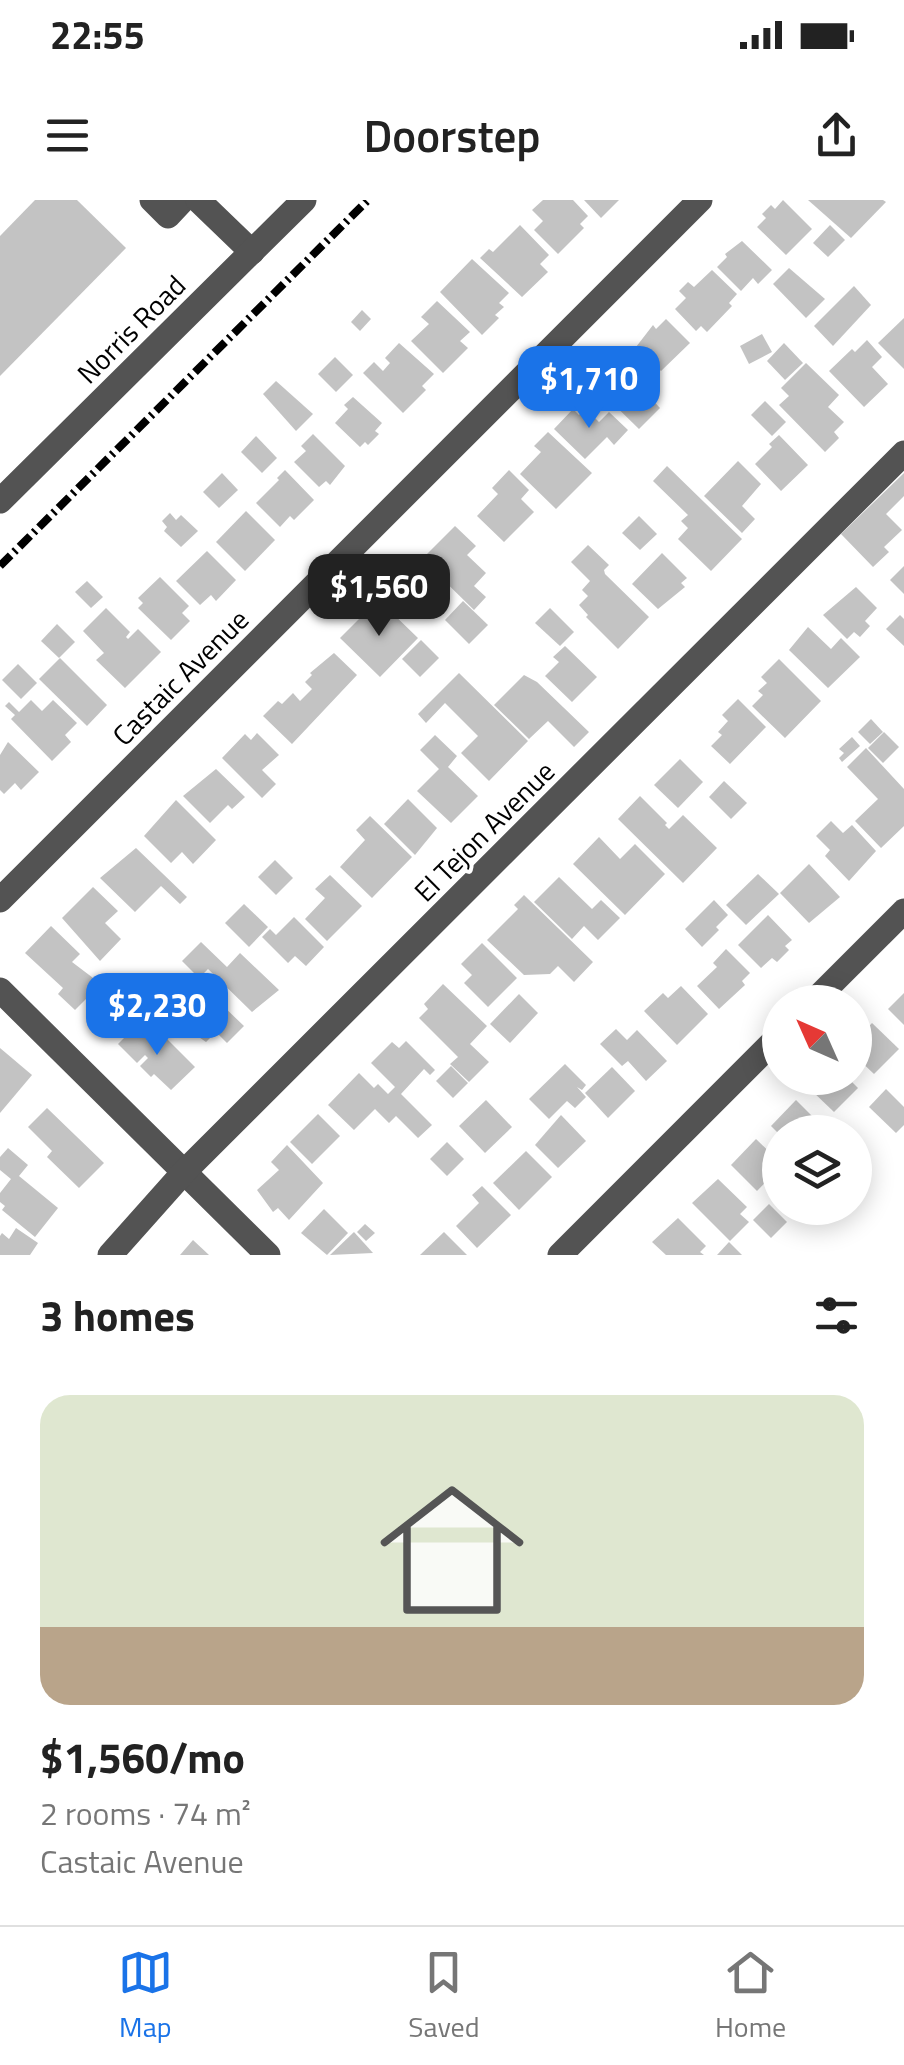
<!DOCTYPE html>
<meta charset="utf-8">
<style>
body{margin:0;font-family:"Titillium Web",sans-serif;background:#f2f2f2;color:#222;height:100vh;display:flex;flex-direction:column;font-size:38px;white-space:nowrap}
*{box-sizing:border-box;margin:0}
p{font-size:32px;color:#767676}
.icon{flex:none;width:55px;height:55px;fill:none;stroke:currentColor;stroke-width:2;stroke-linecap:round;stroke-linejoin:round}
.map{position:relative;height:1055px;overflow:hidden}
.drawer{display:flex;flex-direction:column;background:#fff;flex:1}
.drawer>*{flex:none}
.needle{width:65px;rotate:315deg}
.tools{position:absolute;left:762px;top:785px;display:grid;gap:20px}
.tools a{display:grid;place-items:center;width:110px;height:110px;border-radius:50%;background:#fff;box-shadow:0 5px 25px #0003;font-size:50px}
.price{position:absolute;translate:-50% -85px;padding:0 22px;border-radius:20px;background:#1a73e8;color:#fff;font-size:32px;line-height:65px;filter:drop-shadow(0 2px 5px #0008)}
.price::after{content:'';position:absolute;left:50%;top:60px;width:30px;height:22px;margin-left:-15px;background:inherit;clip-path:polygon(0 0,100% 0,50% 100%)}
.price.current{background:#222;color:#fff}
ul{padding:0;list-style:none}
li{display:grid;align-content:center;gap:20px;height:530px;padding:0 40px}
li+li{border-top:2px solid #e0e0e0}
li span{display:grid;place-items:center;height:310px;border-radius:30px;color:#555}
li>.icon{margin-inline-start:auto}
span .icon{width:180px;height:180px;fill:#fffc;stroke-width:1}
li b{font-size:42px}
h2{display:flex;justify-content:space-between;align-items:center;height:120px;padding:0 40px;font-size:42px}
.status{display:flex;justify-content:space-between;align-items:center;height:70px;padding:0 50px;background:#fff;direction:ltr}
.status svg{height:28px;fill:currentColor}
header{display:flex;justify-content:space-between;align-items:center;height:130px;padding:0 40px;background:#fff;font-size:45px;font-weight:600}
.menu{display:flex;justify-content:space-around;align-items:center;height:140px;border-top:2px solid #e0e0e0;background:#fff;font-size:28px;color:#767676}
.menu a{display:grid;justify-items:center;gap:5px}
.menu .current{color:#1a73e8}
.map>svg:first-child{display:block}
.building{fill:#c3c3c3}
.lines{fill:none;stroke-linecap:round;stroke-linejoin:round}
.minor{stroke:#535353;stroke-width:25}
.rail{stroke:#000;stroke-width:8;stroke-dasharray:15 5 2.5 5;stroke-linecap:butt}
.labels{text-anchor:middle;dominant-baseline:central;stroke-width:8;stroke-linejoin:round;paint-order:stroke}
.street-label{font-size:28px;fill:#000;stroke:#fff}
</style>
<div class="status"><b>22:55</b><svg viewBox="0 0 49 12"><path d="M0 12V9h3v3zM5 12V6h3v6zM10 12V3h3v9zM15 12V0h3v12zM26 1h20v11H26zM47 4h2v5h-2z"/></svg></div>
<header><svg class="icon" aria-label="menu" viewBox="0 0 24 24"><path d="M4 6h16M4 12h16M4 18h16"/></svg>Doorstep<svg class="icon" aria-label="share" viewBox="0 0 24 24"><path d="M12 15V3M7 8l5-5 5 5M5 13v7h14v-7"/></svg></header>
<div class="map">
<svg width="904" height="1055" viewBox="0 0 904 1055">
<rect width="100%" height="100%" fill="#fff"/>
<g class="building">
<polygon points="35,0 77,0 126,48 0,176 0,36"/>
<polygon points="543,0 573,0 588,16 580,24 584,28 558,54 534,30 543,21 532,10"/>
<polygon points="584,0 619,0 601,18"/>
<polygon points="783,0 812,29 786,55 757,27 766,18 762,14 771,5 775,9"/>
<polygon points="808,0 883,0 886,2 851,38"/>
<polygon points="520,25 549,55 540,64 548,72 522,97 480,58 489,49 493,52"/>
<polygon points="830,25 845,40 828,57 813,43"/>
<polygon points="742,41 772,70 758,84 753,78 741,91 717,67 727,57 725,54"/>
<polygon points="472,59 509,93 499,103 504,107 495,115 499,118 482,135 440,92"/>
<polygon points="789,68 825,99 806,118 773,84"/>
<polygon points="712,70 737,94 729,103 732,106 707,132 701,126 696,131 675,109 686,98 679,91 688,82 694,87"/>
<polygon points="854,86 871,105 833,146 814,126"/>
<polygon points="437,101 470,132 460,141 468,148 443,173 411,141 429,124 421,117"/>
<polygon points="362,110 371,119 360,131 351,122"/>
<polygon points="904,118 904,169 878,143"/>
<polygon points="666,119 690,143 661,171 636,147 653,125 656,129"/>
<polygon points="762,134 772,152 749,164 740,146"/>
<polygon points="867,140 882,157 872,167 888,184 864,207 829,171 852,149 855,152"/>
<polygon points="399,143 434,174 422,186 426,190 403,213 363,173 374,162 383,171 390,163 385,158"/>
<polygon points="784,143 803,163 785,180 767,161"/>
<polygon points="624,151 640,167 630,176 660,208 639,229 596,187 603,180 599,176"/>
<polygon points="335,157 353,175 336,192 318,174"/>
<polygon points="806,163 839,195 828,207 844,222 834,232 839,238 825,252 779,205 789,196 781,188"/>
<polygon points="276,181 313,214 296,231 263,194"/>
<polygon points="353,197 382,223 375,231 379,234 368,245 365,242 360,247 335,223 348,209 344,205"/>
<polygon points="765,201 786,222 772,236 751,215"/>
<polygon points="585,208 599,222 609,212 628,230 614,245 607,237 585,259 554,229 573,209 579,215"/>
<polygon points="548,232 592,273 556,309 520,274 541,252 534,246"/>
<polygon points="313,234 345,266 330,285 326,281 319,287 294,262 306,251 301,246"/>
<polygon points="779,235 808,265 781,291 755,264 772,247 769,244"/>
<polygon points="256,236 277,258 262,273 241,252"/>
<polygon points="738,261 761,284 742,306 755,319 742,333 704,296"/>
<polygon points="667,266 742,339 711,371 678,339 688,328 681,321 688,315 653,281"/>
<polygon points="285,270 314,300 294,320 290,316 280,327 256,303 279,280 277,278"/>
<polygon points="509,270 529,290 521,299 534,312 504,342 477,316 498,294 492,288"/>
<polygon points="222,273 238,290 219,308 203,292"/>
<polygon points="904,273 904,296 886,314 902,330 884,347 889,352 873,367 841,334"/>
<polygon points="246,311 275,340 245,371 216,342"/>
<polygon points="170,313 176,320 181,315 198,331 181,347 164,331 167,327 162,321"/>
<polygon points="639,316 657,334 640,350 622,333"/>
<polygon points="455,326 476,346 467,355 486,373 474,386 486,397 474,410 422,359"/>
<polygon points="588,345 609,365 604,370 605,374 649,417 618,449 586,417 588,415 579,405 588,396 582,390 590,381 571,362"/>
<polygon points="207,351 236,380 216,401 211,395 200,405 176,381"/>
<polygon points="662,353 687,378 681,383 685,387 658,409 632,384"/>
<polygon points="415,366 436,387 405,418 384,397"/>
<polygon points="904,366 904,394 890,380"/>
<polygon points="160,377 189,406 182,413 190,421 171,440 138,408 143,403 138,398"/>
<polygon points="87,381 103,397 91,408 75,392"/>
<polygon points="856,387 877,408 865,421 870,426 860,437 854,432 847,439 823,415"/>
<polygon points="463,401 488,425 469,444 445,420"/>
<polygon points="373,405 381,414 387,408 418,438 380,477 340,438"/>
<polygon points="106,408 130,432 126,437 128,439 138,429 161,452 125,488 96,460 104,453 83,431"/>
<polygon points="550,408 574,432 560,446 535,423"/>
<polygon points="900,415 904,419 904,446 886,429"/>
<polygon points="57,424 75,442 59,458 41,441"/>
<polygon points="808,427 831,449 841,438 860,457 828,488 789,450"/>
<polygon points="421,440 439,458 420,477 402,459"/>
<polygon points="565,446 597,477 572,502 545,476 559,462 553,457"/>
<polygon points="334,453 357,475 292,544 263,516 278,501 282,504 293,493 300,501 312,489 305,482 312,475 310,473"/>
<polygon points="60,458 107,505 87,526 39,479"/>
<polygon points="779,459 821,501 785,538 752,506 763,495 758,491 767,483 761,477"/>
<polygon points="18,464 37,483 21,499 2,480"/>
<polygon points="459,473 528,541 489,581 461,553 478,536 445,503 426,523 418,514"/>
<polygon points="524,475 537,482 589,532 574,547 548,521 529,539 494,505"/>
<polygon points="738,499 766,527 730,564 711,546 722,535 718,532 728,521 722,515"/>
<polygon points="31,500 42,511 53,500 77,523 65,535 71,542 52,561 11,519 15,515 5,506 9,502 19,512"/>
<polygon points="871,519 883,532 870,544 858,532"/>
<polygon points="884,532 899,547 883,563 868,548"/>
<polygon points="257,533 279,555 262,570 276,584 262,598 222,558 245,534 251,540"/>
<polygon points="435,535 457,556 448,567 478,596 451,623 417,591 439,569 420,550"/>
<polygon points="852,537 860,546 842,562 839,558 844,553 839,549"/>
<polygon points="8,542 39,572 21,590 15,583 4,594 0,590 0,555"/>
<polygon points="866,548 904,589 904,626 881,648 855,621 878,599 847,567"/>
<polygon points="680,559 703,582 678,608 654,585"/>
<polygon points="216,569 245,597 232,609 228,605 210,623 183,596"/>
<polygon points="724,581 747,603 731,619 709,597"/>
<polygon points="640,596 667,623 665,625 669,629 683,615 717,648 683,683 618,619"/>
<polygon points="408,599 437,628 415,655 384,624"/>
<polygon points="176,600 216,640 193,664 182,652 171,663 144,636"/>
<polygon points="370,616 412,657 372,698 340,667 365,640 356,630"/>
<polygon points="831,621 843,633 852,625 876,651 849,681 825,656 830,650 816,636"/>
<polygon points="599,637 620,659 635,644 665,674 625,715 573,664"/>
<polygon points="136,648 187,697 180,704 161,686 135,712 100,678"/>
<polygon points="275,660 293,678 276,695 258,677"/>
<polygon points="809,664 840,697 809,723 780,693"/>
<polygon points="758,674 779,694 746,725 726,705"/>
<polygon points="330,675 362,706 327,741 305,719 325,698 315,689"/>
<polygon points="559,677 592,709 601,700 620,718 598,740 584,726 572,739 534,702"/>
<polygon points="93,687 118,711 105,723 121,739 100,761 62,718"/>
<polygon points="524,695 593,762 574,782 558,766 550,774 524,775 487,740 518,709 514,705"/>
<polygon points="714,700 728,715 716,727 719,730 702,747 685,729"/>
<polygon points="244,704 268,727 249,747 225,723"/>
<polygon points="768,715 792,740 785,746 789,750 777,762 772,758 761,768 738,745"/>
<polygon points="294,717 324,747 306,766 295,756 288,763 262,737 270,729 276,735"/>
<polygon points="51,726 80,754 72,762 101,784 75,810 58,794 63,788 25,753"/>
<polygon points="201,742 227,767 240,753 279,790 252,812 208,769 199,778 182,761"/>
<polygon points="482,743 517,778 488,807 464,783 472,775 461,764"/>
<polygon points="726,749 750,773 742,781 745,785 719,809 697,786 717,767 713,763"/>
<polygon points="200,784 244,826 227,843 216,832 206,842 186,828 197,818 183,802"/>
<polygon points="443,784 487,826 470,844 489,862 469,882 450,864 458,857 419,818 428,809 424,804"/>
<polygon points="681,786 708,814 677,845 644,811 663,793 668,798"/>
<polygon points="165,791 183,809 166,826 148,808"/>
<polygon points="904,793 904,825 888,809"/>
<polygon points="519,794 538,813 510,843 490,824"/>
<polygon points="872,823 899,849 874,874 855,856 855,841"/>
<polygon points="136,826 158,848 167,839 195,867 171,890 154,874 151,877 140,866 148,858 145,855 137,863 118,844"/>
<polygon points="616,829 627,840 637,830 667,861 646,881 628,861 622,866 600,844"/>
<polygon points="406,841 435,870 430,875 424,869 401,894 432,925 418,938 396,916 389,923 375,909 354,930 328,905 359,873 374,888 378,884 388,894 395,887 371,863 392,842 399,848"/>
<polygon points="0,848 32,875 0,913"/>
<polygon points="565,864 586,885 582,890 577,887 586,897 575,908 567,901 549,919 529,899"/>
<polygon points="451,866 468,883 453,898 436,881"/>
<polygon points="612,867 635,891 608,918 585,893"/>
<polygon points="821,878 848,878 858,888 834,912 810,889"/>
<polygon points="886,889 904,907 904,925 896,933 869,907"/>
<polygon points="486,900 512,927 485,953 459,926"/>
<polygon points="796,900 828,932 780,935 771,926"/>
<polygon points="47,908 104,963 79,988 47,957 52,951 28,927"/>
<polygon points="318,914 340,936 312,964 290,942"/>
<polygon points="561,915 586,941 558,968 535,945"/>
<polygon points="756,939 780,962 780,967 757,991 731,965"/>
<polygon points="447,942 464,959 447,976 430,959"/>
<polygon points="287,945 323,983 289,1020 278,1008 273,1012 257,990 279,970 271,962"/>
<polygon points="8,948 28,965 19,976 58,1008 35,1037 2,1010 5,1006 0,1002 0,993 11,979 0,970 0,957"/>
<polygon points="526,951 552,977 519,1010 493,983"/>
<polygon points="718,979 747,1007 740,1014 749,1022 730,1041 692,1003"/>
<polygon points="482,986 511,1015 477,1048 456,1026 479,1003 472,995"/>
<polygon points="769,1004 787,1022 771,1038 753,1020"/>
<polygon points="324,1009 348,1033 327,1055 301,1033"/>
<polygon points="678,1018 706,1046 700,1052 704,1055 666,1055 652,1042"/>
<polygon points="365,1024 375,1033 366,1041 357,1032"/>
<polygon points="16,1028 38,1043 30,1055 0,1055 0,1036 2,1033 9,1039"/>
<polygon points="354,1032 373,1053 330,1055"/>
<polygon points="444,1032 467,1055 420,1055"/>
<polygon points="193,1040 209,1055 180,1055"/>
<polygon points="729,1042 742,1055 717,1055"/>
</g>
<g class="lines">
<g class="minor">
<polyline points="152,0 168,16 183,0"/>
<polyline points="198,0 252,52"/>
<polyline points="0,301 304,0"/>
<polyline points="0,700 700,0"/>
<polyline points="0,790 268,1055"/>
<polyline points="813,802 904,711"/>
<polyline points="110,1055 184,972 904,253"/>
<polyline points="560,1055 780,835"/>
</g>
<polyline class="rail" points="0,366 368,0"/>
</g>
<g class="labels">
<g class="street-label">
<text transform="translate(131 129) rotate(-45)">Norris Road</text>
<text transform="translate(180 477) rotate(-45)">Castaic Avenue</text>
<text transform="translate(484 631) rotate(-45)">El Tejon Avenue</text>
</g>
</g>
</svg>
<div class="tools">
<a><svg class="needle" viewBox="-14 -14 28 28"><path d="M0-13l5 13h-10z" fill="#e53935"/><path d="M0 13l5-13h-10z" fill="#767676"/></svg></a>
<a><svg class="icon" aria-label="layers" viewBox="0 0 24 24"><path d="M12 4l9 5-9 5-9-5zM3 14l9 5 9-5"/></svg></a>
</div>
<b class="price" style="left:589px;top:231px">$1,710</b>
<b class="price current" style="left:379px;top:439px">$1,560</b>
<b class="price" style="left:157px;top:858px">$2,230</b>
</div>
<section class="drawer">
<h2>3 homes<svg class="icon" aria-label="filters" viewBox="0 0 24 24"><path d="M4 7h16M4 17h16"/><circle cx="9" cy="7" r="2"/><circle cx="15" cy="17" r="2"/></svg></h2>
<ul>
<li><span style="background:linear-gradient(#dfe7d0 75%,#b9a48a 0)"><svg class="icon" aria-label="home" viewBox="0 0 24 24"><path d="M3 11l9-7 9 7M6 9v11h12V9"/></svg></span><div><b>$1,560/mo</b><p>2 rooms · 74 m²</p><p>Castaic Avenue</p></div></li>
</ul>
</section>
<nav class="menu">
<a class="current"><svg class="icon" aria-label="map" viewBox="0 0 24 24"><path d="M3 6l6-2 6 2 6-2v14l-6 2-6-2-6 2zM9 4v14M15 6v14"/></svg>Map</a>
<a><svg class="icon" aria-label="saved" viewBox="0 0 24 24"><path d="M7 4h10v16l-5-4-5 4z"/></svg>Saved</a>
<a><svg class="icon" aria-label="home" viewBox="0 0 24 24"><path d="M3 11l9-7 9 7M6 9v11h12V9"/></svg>Home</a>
</nav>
